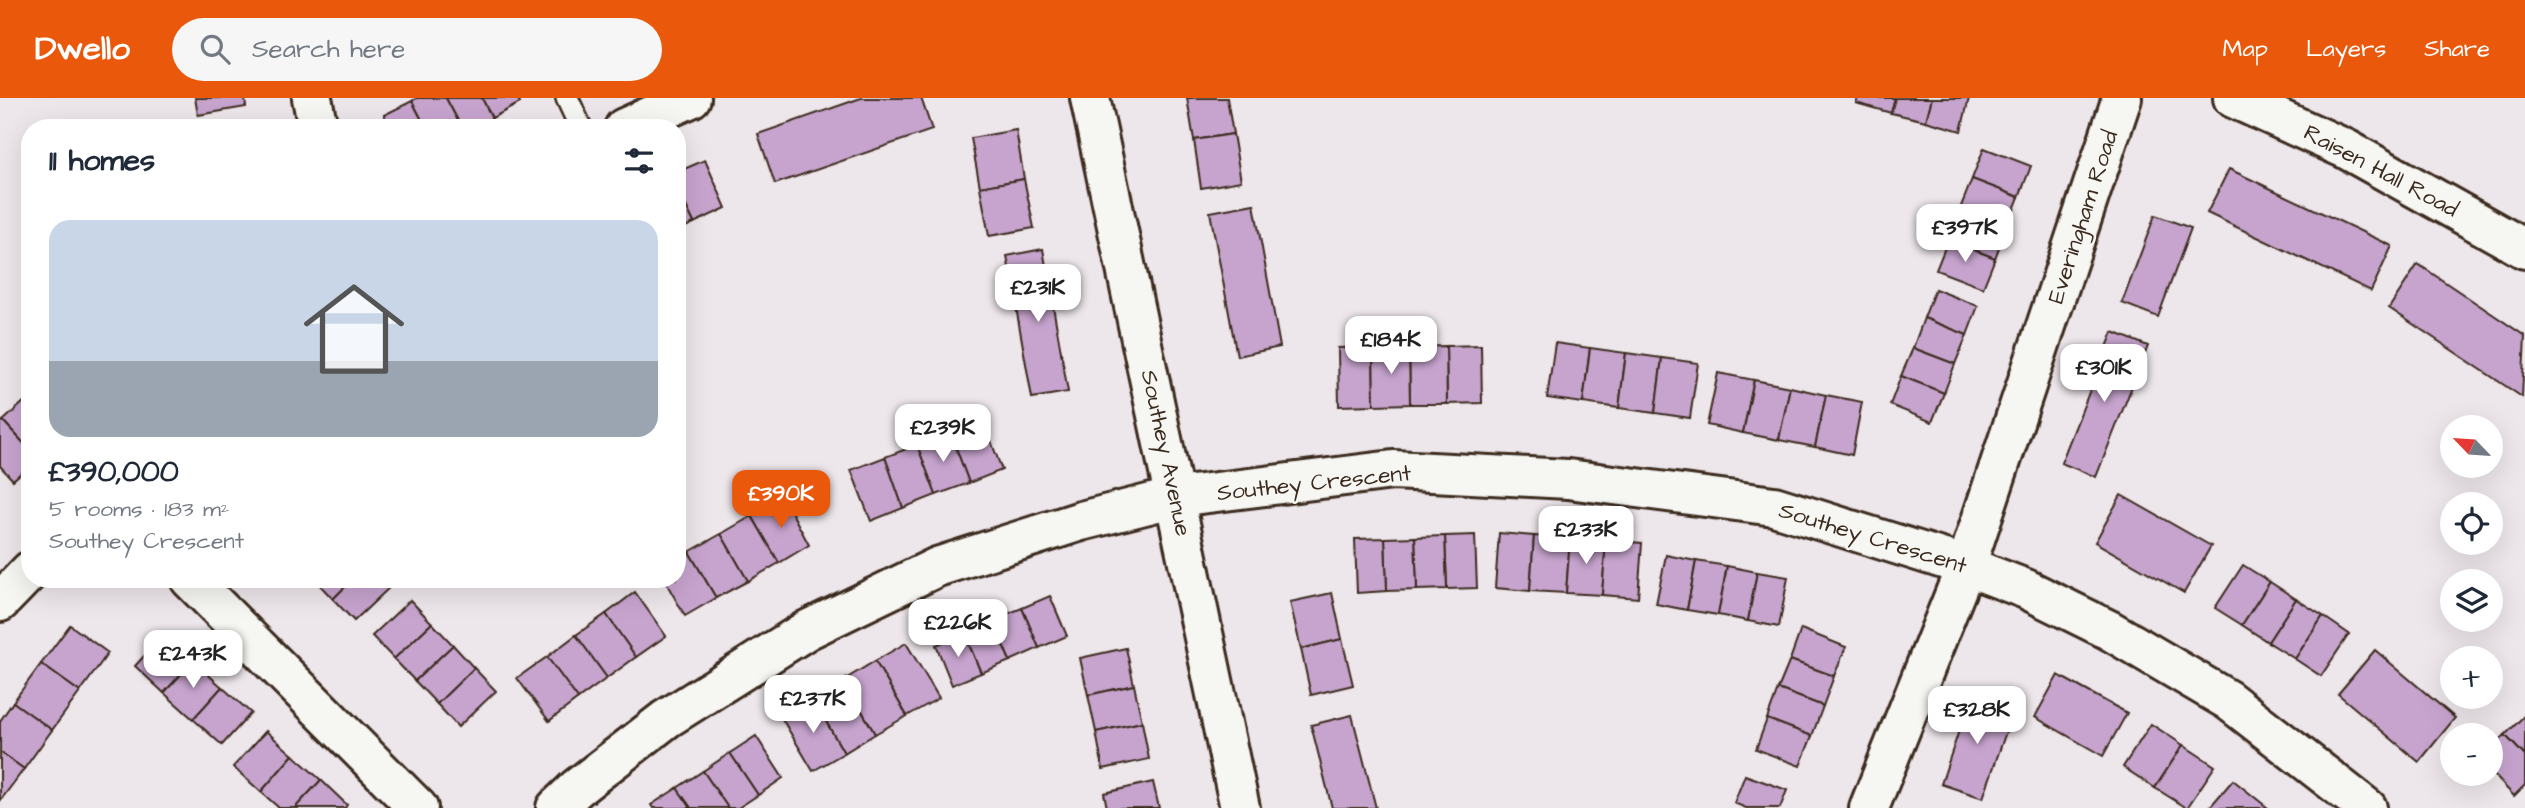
<!DOCTYPE html>
<meta charset="utf-8">
<style>
body{margin:0;font-family:"Architects Daughter",sans-serif;background:#f6f6f7;color:#1f2937;height:100vh;display:flex;flex-direction:column;font-size:26px;white-space:nowrap}
*{box-sizing:border-box;margin:0}
p{font-size:23px;color:#747a83}
.icon{flex:none;width:38px;height:38px;fill:none;stroke:currentColor;stroke-width:2;stroke-linecap:round;stroke-linejoin:round}
.map{position:relative;flex:1;overflow:hidden}
.sheet{position:absolute;left:21px;top:21px;width:665px;height:469px;display:flex;flex-direction:column;background:#fff;border-radius:28px;box-shadow:0 7px 28px #0002}
.sheet>*{flex:none}
.needle{width:46px;rotate:295deg}
.fabs{position:absolute;left:2440px;top:317px;display:grid;gap:14px}
.fabs a{display:grid;place-items:center;width:63px;height:63px;border-radius:50%;background:#fff;box-shadow:0 7px 28px #0002;font-size:35px}
.price{position:absolute;translate:-50% -60px;padding:0 16px;border-radius:14px;background:#fff;color:#222;font-size:23px;line-height:46px;filter:drop-shadow(0 2px 4px #0008)}
.price::after{content:'';position:absolute;left:50%;top:42px;width:21px;height:16px;margin-left:-10px;background:inherit;clip-path:polygon(0 0,100% 0,50% 100%)}
.price.active{background:#ea580c;color:#fff}
ul{padding:0;list-style:none}
li{display:grid;align-content:center;gap:14px;height:371px;padding:0 28px}
li+li{border-top:2px solid #e0e1e3}
li span{display:grid;place-items:center;height:217px;border-radius:21px;color:#555}
li>.icon{margin-inline-start:auto}
span .icon{width:126px;height:126px;fill:#fffc;stroke-width:1}
li b{font-size:30px}
h2{display:flex;justify-content:space-between;align-items:center;height:84px;padding:0 28px;font-size:30px}
header{display:flex;align-items:center;gap:42px;box-sizing:border-box;height:98px;padding:0 35px;background:#ea580c;color:#fff}
header strong{font-size:33px}
nav{display:flex;gap:38px;margin-inline-start:auto;font-size:24px}
.search{width:490px;height:63px;background:#f6f6f7;display:flex;align-items:center;gap:18px;box-sizing:border-box;padding:0 24px;border-radius:38px;color:#747a83;font-size:26px}
.map>svg:first-child{display:block}
.building{fill:#c7a4ce;stroke:#3b2a1e;stroke-width:2}
.lines{fill:none;stroke-linecap:round;stroke-linejoin:round}
.service-casing{stroke:#3b2a1e;stroke-width:26}
.minor-casing{stroke:#3b2a1e;stroke-width:44}
.service{stroke:#f6f6f2;stroke-width:21}
.minor{stroke:#f6f6f2;stroke-width:38}
.labels{text-anchor:middle;dominant-baseline:central;stroke-width:5;stroke-linejoin:round;paint-order:stroke}
.street-label{font-size:23px;fill:#3b2a1e;stroke:#f6f6f2}
</style>
<header>
<strong>Dwello</strong>
<div class="search"><svg class="icon" aria-label="search" viewBox="0 0 24 24"><circle cx="10" cy="10" r="6"/><path d="M15 15l6 6"/></svg>Search here</div>
<nav><a>Map</a><a>Layers</a><a>Share</a></nav>
</header>
<div class="map">
<svg width="2525" height="710" viewBox="0 0 2525 710">
<rect width="100%" height="100%" fill="#ede6eb"/>
<filter id="ink" filterUnits="userSpaceOnUse"><feTurbulence type="fractalNoise" baseFrequency=".0143" numOctaves="2"/><feDisplacementMap in="SourceGraphic" scale="14" xChannelSelector="R" yChannelSelector="G"/><feConvolveMatrix kernelMatrix="1 2 1 2 8 2 1 2 1" color-interpolation-filters="sRGB"/></filter>
<g filter="url(#ink)">
<g class="building">
<polygon points="195,0 245,0 246,9 198,17"/>
<polygon points="417,0 446,0 462,30 426,30 412,3"/>
<polygon points="446,0 482,0 492,20 474,30 462,30"/>
<polygon points="482,0 517,0 520,5 492,20"/>
<polygon points="861,0 921,0 932,32 775,86 758,36"/>
<polygon points="1187,0 1227,0 1233,36 1194,42"/>
<polygon points="1858,0 1895,0 1891,15 1856,5"/>
<polygon points="1895,0 1932,0 1926,23 1891,15"/>
<polygon points="1932,0 1969,0 1961,33 1926,23"/>
<polygon points="412,3 426,30 391,30 384,17"/>
<polygon points="1016,32 1024,81 980,89 971,40"/>
<polygon points="1233,36 1241,83 1201,90 1194,42"/>
<polygon points="1984,50 2031,68 2019,99 1972,81"/>
<polygon points="705,62 726,110 694,125 677,89 677,74"/>
<polygon points="2229,71 2392,148 2371,193 2207,115"/>
<polygon points="1024,81 1034,130 989,138 980,89"/>
<polygon points="1972,81 2019,99 2007,129 1960,111"/>
<polygon points="677,89 694,125 677,133"/>
<polygon points="1254,106 1280,249 1237,258 1210,114"/>
<polygon points="1960,111 2007,129 1995,160 1948,142"/>
<polygon points="2155,117 2191,130 2158,219 2122,205"/>
<polygon points="1948,142 1995,160 1983,190 1936,172"/>
<polygon points="1043,151 1068,294 1032,300 1007,158"/>
<polygon points="2418,166 2525,238 2522,299 2389,210"/>
<polygon points="1935,191 1978,208 1967,237 1924,220"/>
<polygon points="1924,220 1967,237 1955,266 1913,250"/>
<polygon points="2113,234 2148,248 2096,379 2061,365"/>
<polygon points="1555,245 1590,250 1583,305 1547,300"/>
<polygon points="1481,247 1482,305 1447,306 1446,248"/>
<polygon points="1446,248 1447,306 1410,306 1409,249"/>
<polygon points="1373,249 1374,307 1339,308 1338,250"/>
<polygon points="1373,249 1409,249 1410,306 1374,307"/>
<polygon points="1590,250 1626,255 1619,310 1583,305"/>
<polygon points="1913,250 1955,266 1944,295 1901,278"/>
<polygon points="1626,255 1662,260 1655,315 1619,310"/>
<polygon points="1662,260 1698,265 1690,320 1655,315"/>
<polygon points="1718,275 1754,282 1743,335 1707,327"/>
<polygon points="1901,278 1944,295 1932,324 1890,307"/>
<polygon points="1754,282 1790,289 1779,342 1743,335"/>
<polygon points="1790,289 1826,297 1815,349 1779,342"/>
<polygon points="1826,297 1862,304 1852,357 1815,349"/>
<polygon points="27,301 30,304 30,352 3,323"/>
<polygon points="983,322 1002,372 969,385 950,334"/>
<polygon points="3,323 30,352 30,367 13,382 0,368 0,325"/>
<polygon points="950,334 969,385 936,397 917,347"/>
<polygon points="917,347 936,397 903,410 885,359"/>
<polygon points="885,359 903,410 871,423 851,372"/>
<polygon points="2121,397 2211,448 2184,495 2095,444"/>
<polygon points="784,400 809,447 779,465 752,418"/>
<polygon points="752,418 779,465 748,483 721,436"/>
<polygon points="1499,435 1534,438 1530,493 1495,490"/>
<polygon points="721,436 748,483 716,500 689,454"/>
<polygon points="1475,437 1477,490 1447,491 1445,438"/>
<polygon points="1445,438 1447,491 1417,492 1415,439"/>
<polygon points="1534,438 1570,440 1566,495 1530,493"/>
<polygon points="1415,439 1417,492 1387,493 1385,440"/>
<polygon points="1385,440 1387,493 1357,495 1355,441"/>
<polygon points="1570,440 1606,442 1602,497 1566,495"/>
<polygon points="1606,442 1642,445 1638,500 1602,497"/>
<polygon points="689,454 716,500 685,518 664,481 677,481 677,461"/>
<polygon points="1666,457 1696,463 1687,512 1656,506"/>
<polygon points="1696,463 1727,468 1718,517 1687,512"/>
<polygon points="2243,467 2270,484 2242,527 2215,510"/>
<polygon points="1727,468 1757,474 1748,523 1718,517"/>
<polygon points="1757,474 1788,479 1779,529 1748,523"/>
<polygon points="314,481 353,481 333,501"/>
<polygon points="353,481 385,481 391,488 354,523 333,501"/>
<polygon points="2270,484 2296,501 2268,544 2242,527"/>
<polygon points="635,494 666,538 636,559 606,516"/>
<polygon points="1332,495 1342,541 1301,551 1290,504"/>
<polygon points="1050,498 1067,538 1039,550 1022,510"/>
<polygon points="2296,501 2323,518 2295,561 2268,544"/>
<polygon points="410,502 432,525 394,561 372,538"/>
<polygon points="1022,510 1039,550 1010,563 992,522"/>
<polygon points="606,516 636,559 607,580 576,537"/>
<polygon points="2323,518 2349,536 2321,578 2295,561"/>
<polygon points="992,522 1010,563 981,575 964,535"/>
<polygon points="432,525 453,547 415,583 394,561"/>
<polygon points="70,527 108,555 80,594 41,566"/>
<polygon points="1801,531 1846,549 1834,578 1790,562"/>
<polygon points="964,535 981,575 952,587 936,547"/>
<polygon points="164,536 193,563 164,595 135,568"/>
<polygon points="576,537 607,580 578,601 547,559"/>
<polygon points="1342,541 1353,587 1311,597 1301,551"/>
<polygon points="906,545 939,600 907,618 875,563"/>
<polygon points="453,547 474,570 437,606 415,583"/>
<polygon points="1126,550 1134,587 1088,597 1080,560"/>
<polygon points="2375,552 2455,620 2419,664 2338,596"/>
<polygon points="547,559 578,601 549,623 517,580"/>
<polygon points="1790,562 1834,578 1823,608 1778,591"/>
<polygon points="193,563 222,589 193,621 164,595"/>
<polygon points="875,563 907,618 875,636 844,582"/>
<polygon points="41,566 80,594 52,632 13,604"/>
<polygon points="474,570 496,593 458,629 437,606"/>
<polygon points="2058,577 2127,615 2103,658 2035,619"/>
<polygon points="844,582 875,636 844,655 813,601"/>
<polygon points="1134,587 1142,624 1096,634 1088,597"/>
<polygon points="222,589 251,615 222,647 193,621"/>
<polygon points="1778,591 1823,608 1812,638 1767,621"/>
<polygon points="1971,597 2014,611 1983,700 1941,686"/>
<polygon points="813,601 844,655 813,673 781,619"/>
<polygon points="13,604 52,632 24,671 0,654 0,623"/>
<polygon points="1352,617 1376,710 1332,710 1311,627"/>
<polygon points="2525,617 2525,658 2505,637"/>
<polygon points="1767,621 1812,638 1800,668 1756,651"/>
<polygon points="1142,624 1149,661 1103,671 1096,634"/>
<polygon points="2151,626 2183,647 2155,690 2123,669"/>
<polygon points="266,633 293,657 261,694 233,669"/>
<polygon points="2505,637 2525,658 2525,687 2514,698 2490,673 2490,652"/>
<polygon points="756,638 783,680 758,697 730,655"/>
<polygon points="2183,647 2215,668 2187,710 2155,690"/>
<polygon points="0,654 24,671 0,703"/>
<polygon points="730,655 758,697 738,710 728,710 703,673"/>
<polygon points="293,657 321,682 295,710 279,710 261,694"/>
<polygon points="703,673 728,710 691,710 677,690"/>
<polygon points="1745,677 1787,692 1780,710 1746,710 1734,705"/>
<polygon points="321,682 347,707 345,710 295,710"/>
<polygon points="2233,682 2268,710 2209,710"/>
<polygon points="1153,684 1159,710 1107,710 1104,695"/>
<polygon points="677,690 691,710 653,710 651,707"/>
</g>
<g class="lines">
<g class="service-casing">
<polyline id="service" points="567,0 581,30"/>
</g>
<g class="minor-casing">
<g id="minor">
<polyline points="312,0 318,30"/>
<polyline points="1090,0 1240,710"/>
<polyline points="2233,0 2346,51 2525,151"/>
<polyline points="624,30 691,0"/>
<polyline points="190,481 418,710"/>
<polyline points="0,504 30,473"/>
<polyline points="556,710 577,690 666,621 807,532 937,469 1081,423 1176,399 1393,372 1568,381 1774,408 1966,468 2026,491 2109,532 2228,602 2367,710"/>
<polyline points="1869,710 1966,468 2122,0"/>
</g>
</g>
<use href="#service" class="service"/>
<use href="#minor" class="minor"/>
</g>
</g>
<g class="labels">
<g class="street-label">
<text transform="translate(2381 73) rotate(28)">Raisen Hall Road</text>
<text transform="translate(2083 119) rotate(-72)">Everingham Road</text>
<text transform="translate(1166 355) rotate(78)">Southey Avenue</text>
<text transform="translate(1314 385) rotate(-6)">Southey Crescent</text>
<text transform="translate(1873 440) rotate(17)">Southey Crescent</text>
</g>
</g>
</svg>
<div class="fabs">
<a><svg class="needle" viewBox="-14 -14 28 28"><path d="M0-13l5 13h-10z" fill="#e53935"/><path d="M0 13l5-13h-10z" fill="#747a83"/></svg></a>
<a><svg class="icon" aria-label="locate" viewBox="0 0 24 24"><circle cx="12" cy="12" r="6"/><path d="M12 2v4M12 18v4M2 12h4M18 12h4"/></svg></a>
<a><svg class="icon" aria-label="layers" viewBox="0 0 24 24"><path d="M12 4l9 5-9 5-9-5zM3 14l9 5 9-5"/></svg></a>
<a>+</a>
<a>−</a>
</div>
<b class="price" style="left:1965px;top:166px">£397K</b>
<b class="price" style="left:1038px;top:226px">£231K</b>
<b class="price" style="left:1391px;top:278px">£184K</b>
<b class="price" style="left:2104px;top:306px">£301K</b>
<b class="price" style="left:943px;top:366px">£239K</b>
<b class="price active" style="left:781px;top:432px">£390K</b>
<b class="price" style="left:1586px;top:468px">£233K</b>
<b class="price" style="left:958px;top:561px">£226K</b>
<b class="price" style="left:193px;top:592px">£243K</b>
<b class="price" style="left:813px;top:637px">£237K</b>
<b class="price" style="left:1977px;top:648px">£328K</b>
<section class="sheet">
<h2>11 homes<svg class="icon" aria-label="filters" viewBox="0 0 24 24"><path d="M4 7h16M4 17h16"/><circle cx="9" cy="7" r="2"/><circle cx="15" cy="17" r="2"/></svg></h2>
<ul>
<li><span style="background:linear-gradient(#c9d6e8 65%,#9aa5b1 0)"><svg class="icon" aria-label="home" viewBox="0 0 24 24"><path d="M3 11l9-7 9 7M6 9v11h12V9"/></svg></span><div><b>£390,000</b><p>5 rooms · 183 m²</p><p>Southey Crescent</p></div></li>
</ul>
</section>
</div>
